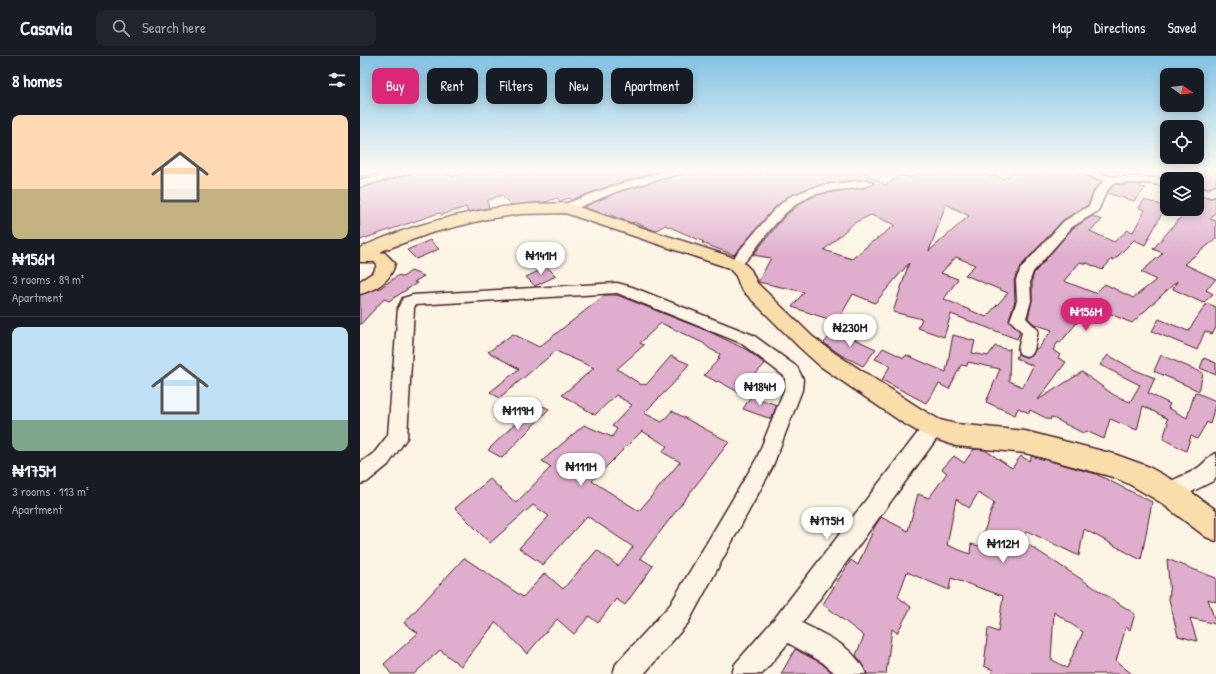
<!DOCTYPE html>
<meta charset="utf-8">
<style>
body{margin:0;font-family:"Patrick Hand",sans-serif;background:#20242c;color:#f1f3f6;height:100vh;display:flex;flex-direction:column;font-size:15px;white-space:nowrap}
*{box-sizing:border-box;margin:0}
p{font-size:13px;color:#9ea1a6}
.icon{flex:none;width:22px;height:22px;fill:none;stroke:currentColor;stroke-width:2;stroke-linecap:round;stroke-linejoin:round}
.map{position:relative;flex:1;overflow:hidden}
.side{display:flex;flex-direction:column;background:#171b24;width:360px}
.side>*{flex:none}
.top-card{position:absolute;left:12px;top:12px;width:380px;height:36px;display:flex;gap:8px}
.needle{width:26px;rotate:104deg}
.fabs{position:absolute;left:800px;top:12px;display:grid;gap:8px}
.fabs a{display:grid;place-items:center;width:44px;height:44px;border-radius:8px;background:#171b24;box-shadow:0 2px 10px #0003;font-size:20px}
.price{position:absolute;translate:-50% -34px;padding:0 9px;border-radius:14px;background:#fff;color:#222;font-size:13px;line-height:26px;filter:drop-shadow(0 1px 2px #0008)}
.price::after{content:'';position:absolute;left:50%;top:24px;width:12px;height:9px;margin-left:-6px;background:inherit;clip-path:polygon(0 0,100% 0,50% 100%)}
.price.active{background:#db2777;color:#fff}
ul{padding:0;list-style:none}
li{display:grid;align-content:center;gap:8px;height:212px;padding:0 12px}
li+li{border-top:1px solid #363941}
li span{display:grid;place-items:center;height:124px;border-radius:8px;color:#555}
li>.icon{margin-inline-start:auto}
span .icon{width:72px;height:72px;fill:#fffc;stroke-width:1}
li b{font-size:17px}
h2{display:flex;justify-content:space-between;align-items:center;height:48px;padding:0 12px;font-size:17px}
.pill{padding:0 14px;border-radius:8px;background:#171b24;box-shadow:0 2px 10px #0003;font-size:14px;line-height:36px}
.pill.active{background:#db2777;color:#fff}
header{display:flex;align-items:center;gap:24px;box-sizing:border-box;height:56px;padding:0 20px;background:#171b24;border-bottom:1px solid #363941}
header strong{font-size:19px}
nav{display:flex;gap:22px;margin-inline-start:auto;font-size:14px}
.search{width:280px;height:36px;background:#20242c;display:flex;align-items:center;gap:10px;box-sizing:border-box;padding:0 14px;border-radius:8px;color:#9ea1a6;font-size:15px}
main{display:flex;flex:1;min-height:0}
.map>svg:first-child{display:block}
.building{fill:#dfaecd;stroke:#4a1f2b;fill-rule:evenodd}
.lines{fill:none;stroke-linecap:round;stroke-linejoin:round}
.minor-casing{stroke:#4a1f2b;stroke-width:3}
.major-casing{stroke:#4a1f2b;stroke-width:3}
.minor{fill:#fcf5e5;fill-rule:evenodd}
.major{fill:#f9deab;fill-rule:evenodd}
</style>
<header>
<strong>Casavia</strong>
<div class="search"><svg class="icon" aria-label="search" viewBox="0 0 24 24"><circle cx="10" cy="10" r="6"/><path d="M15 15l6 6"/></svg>Search here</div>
<nav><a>Map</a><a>Directions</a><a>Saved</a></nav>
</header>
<main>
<section class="side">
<h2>8 homes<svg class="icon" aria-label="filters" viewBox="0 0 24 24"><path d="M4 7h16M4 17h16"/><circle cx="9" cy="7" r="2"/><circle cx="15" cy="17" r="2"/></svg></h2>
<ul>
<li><span style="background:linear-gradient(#ffd9b3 60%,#c2b280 0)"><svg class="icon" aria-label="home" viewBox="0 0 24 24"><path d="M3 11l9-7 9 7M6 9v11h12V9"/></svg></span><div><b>₦156M</b><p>3 rooms · 89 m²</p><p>Apartment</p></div></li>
<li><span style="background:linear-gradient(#bfe0f5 75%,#7fa58c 0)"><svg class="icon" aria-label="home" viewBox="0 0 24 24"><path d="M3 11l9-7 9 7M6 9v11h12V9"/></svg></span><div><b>₦175M</b><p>3 rooms · 113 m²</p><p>Apartment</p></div></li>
</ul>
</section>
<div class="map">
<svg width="856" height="618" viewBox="0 0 856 618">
<rect width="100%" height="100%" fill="#fcf5e5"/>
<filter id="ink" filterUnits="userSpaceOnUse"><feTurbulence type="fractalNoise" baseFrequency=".025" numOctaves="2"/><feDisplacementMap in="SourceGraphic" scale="8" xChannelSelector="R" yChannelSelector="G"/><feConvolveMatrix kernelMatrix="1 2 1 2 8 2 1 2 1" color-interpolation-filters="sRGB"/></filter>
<g filter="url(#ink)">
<g class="building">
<polygon points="0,114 29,114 0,122"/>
<polygon points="55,114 82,114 92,121 109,115 111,116 116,114 302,114 252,129 211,144 209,142 200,145 197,142 185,146 151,149 141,139 127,145 129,152 108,156 106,151 82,159 79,157 0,184 0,132 53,117"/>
<path d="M327 114H501L525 129 542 119 549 122 565 114H622L630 121 636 119 642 123 659 114 669 116 680 114 685 117 690 114H716L718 117 741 126 735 132 728 149 703 164 660 211 654 224 655 245 649 263 660 276 657 283 591 258 584 281 558 272 562 263 533 256 549 207 515 247 493 238 477 266 432 251 444 236 398 226 411 202 393 199 424 161 444 145 456 139 511 130 514 127 508 123 464 128 428 140 413 153 374 199 342 187 344 186 305 169 295 175 274 166 272 167 257 162 247 157 244 158 223 151 261 135 325 117ZM586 148 609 160 569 195ZM511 159 535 169 514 185H513L492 203 464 194 494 167ZM596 201 615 209 605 219 648 237 626 261 584 243 598 223 581 217Z"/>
<polygon points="837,114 856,114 856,129 848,132 837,131"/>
<polygon points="755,128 765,130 766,128 782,128 780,131 786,132 774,145 747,137"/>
<polygon points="837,140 851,142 856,141 856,156 850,163 856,165 856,183 824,208 856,223 846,234 853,238 843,247 813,233 817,225 772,267 755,260 720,242 709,258 720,263 700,287 698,286 693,294 700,299 698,302 706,306 678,344 722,316 754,339 770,346 780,329 740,309 748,299 775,314 795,322 788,337 810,348 808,352 827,362 835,336 856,345 850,368 847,366 837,383 831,380 826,395 803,383 808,367 806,365 808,363 783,350 777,374 750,363 744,383 726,375 725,378 691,361 690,364 670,354 669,357 658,352 655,359 626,346 640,313 608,306 607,310 601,309 589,333 579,328 566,347 522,324 530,310 515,303 523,292 544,302 546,299 586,316 593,279 615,285 612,297 628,300 635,290 649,294 650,292 649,325 663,331 673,310 656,302 658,297 660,299 666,301 672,299 676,292 678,293 692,274 674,268 668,262 672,245 672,224 674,217 713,172 732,160 742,164 730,175 754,186 768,174 773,176 785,154 779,152 784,144 806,150 785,189 774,184 754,204 752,203 742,214 727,207 726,208 720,206 704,225 735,237 745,228 773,242 796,224 781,216 803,197 793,193 828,153 837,153"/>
<polygon points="70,184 79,193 56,203 47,194"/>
<polygon points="187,211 196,220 175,230 166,221"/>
<polygon points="51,215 64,220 54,226 57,227 29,245 24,243 0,269 0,239 20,232 39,219 43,221"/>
<path d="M245 239H257L350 276 387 294 405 308 378 336 358 325 357 326 344 319 360 302 358 301 360 298 350 293 343 287 301 267 280 287 284 289 257 313 282 329 284 328 286 329 311 300 329 308 312 329 284 357 302 366 312 355 369 386 280 502 293 510 265 549 256 543 238 567 229 560 214 578 197 563 167 598 136 566 101 610 80 594 54 618H31L24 608 58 577 44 567 104 502 163 541 185 517 203 533 237 494 258 510 273 491 227 460 183 509 159 492 189 460 173 449 130 487 95 452 130 423 156 447 191 411 182 405 224 369 252 381 257 373 252 370 272 349 256 339 235 359 202 339 234 312 196 295 139 342 130 336 159 313 128 296 153 278 179 291ZM282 375 307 390 302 396 320 406 279 455 232 425Z"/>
<polygon points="847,247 856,251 856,272 852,278 845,275 837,294 792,275 799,263 828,275"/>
<polygon points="475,274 516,293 503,310 481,299 464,287"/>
<polygon points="801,299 843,317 839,335 794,315"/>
<polygon points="844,302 856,307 856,319 840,312"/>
<polygon points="391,340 417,349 411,363 383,353"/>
<polygon points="176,347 189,353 142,402 128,394"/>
<path d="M614 393 625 394 652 412 661 400 669 405 672 400 736 418 792 446 781 504 724 473 719 500 667 475 661 484 775 558 770 574 766 571 756 605 772 618H631L633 614 624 610 628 572 638 576 643 540 591 522 589 534 547 516 538 541 551 551 537 577 532 573 526 618H507L496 599 504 580 463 548 491 504 498 509 515 470 521 461 548 475 558 438 569 442 587 417 582 413 594 400 604 407ZM618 437 634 447 619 490 611 488 610 498 587 489 596 443 609 452ZM694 556 723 576 707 612 691 603Z"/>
<polygon points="807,503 856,522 856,546 848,543 856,568 830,562 837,585 818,580 808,539 810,539"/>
<polygon points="435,593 461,607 474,618 421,618"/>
</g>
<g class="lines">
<g class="minor-casing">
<g id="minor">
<polygon points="36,114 54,114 53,116 0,131 0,124"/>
<polygon points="308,114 326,114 325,116 261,134 210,155 202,155 200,152 202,149 253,130"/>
<polygon points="717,114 733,114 752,121 786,121 807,124 807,130 786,127 754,127 747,134 738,155 712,171 673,216 670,224 671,245 666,262 678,274 674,294 672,298 666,300 660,298 658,294 662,276 650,264 657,245 656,224 661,212 704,165 729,150 736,133 744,125 718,116"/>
<path d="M507 124 513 127 511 129C493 134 474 133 456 138 421 150 405 185 380 211L375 212 370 211 368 208 414 154 429 141 449 133 464 129Z"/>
<polygon points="856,130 855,140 851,141 837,138 837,132 848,134"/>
<polygon points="257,227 272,231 393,279 437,311 443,323 442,334 412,412 328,567 284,618 253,618 256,608 310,549 397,402 424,334 425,323 424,320 381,287 257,237 55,249 54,252 47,382 28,409 7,426 0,428 0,407 14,397 28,379 38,252 43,242 53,239"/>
<path d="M573 364 580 366 583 372 580 378 442 567C467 580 495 591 506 618H476L462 606 428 587 402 618H372L375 608 415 562 566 366Z"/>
<path d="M856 397V421L853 425 810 447 803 444 799 437C806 422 827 421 839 411 846 406 848 400 856 397Z"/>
</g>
</g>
<g class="major-casing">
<path id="major" d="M206 147 381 204 391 214 397 227 453 281 476 298 561 353 580 364 596 368 665 375 754 398 787 410 820 428 856 454V485L846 481 800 446 769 428 753 421 665 397 596 390 564 379 543 367 460 310 439 291 381 233 376 220 369 212 205 157 161 158 127 163 71 177 24 194 20 196 25 197 35 207C32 224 16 234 0 238V225L14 216 17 208 15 206H0V192C46 170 109 154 160 149 175 147 191 148 206 147Z"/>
</g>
<use href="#minor" class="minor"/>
<use href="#major" class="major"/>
</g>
</g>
<linearGradient id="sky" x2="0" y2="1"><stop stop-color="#82c4e5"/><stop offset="0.57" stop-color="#fefaf3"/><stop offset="1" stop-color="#fefaf3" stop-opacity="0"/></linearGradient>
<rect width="856" height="201" fill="url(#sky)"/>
</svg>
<div class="fabs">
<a><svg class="needle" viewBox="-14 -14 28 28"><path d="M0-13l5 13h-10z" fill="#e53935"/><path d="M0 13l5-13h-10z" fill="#9ea1a6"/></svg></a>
<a><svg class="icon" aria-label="locate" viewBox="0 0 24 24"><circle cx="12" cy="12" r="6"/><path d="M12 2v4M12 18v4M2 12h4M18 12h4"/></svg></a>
<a><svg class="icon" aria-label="layers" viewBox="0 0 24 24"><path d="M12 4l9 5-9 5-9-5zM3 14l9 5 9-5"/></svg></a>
</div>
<b class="price" style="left:181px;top:220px">₦141M</b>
<b class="price active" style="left:726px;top:276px">₦156M</b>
<b class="price" style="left:490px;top:292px">₦230M</b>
<b class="price" style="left:400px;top:351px">₦184M</b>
<b class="price" style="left:158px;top:375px">₦119M</b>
<b class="price" style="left:221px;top:431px">₦111M</b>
<b class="price" style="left:467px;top:485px">₦175M</b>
<b class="price" style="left:643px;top:508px">₦112M</b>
<div class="top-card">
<a class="pill active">Buy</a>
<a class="pill">Rent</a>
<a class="pill">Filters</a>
<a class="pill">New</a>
<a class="pill">Apartment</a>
</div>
</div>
</main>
